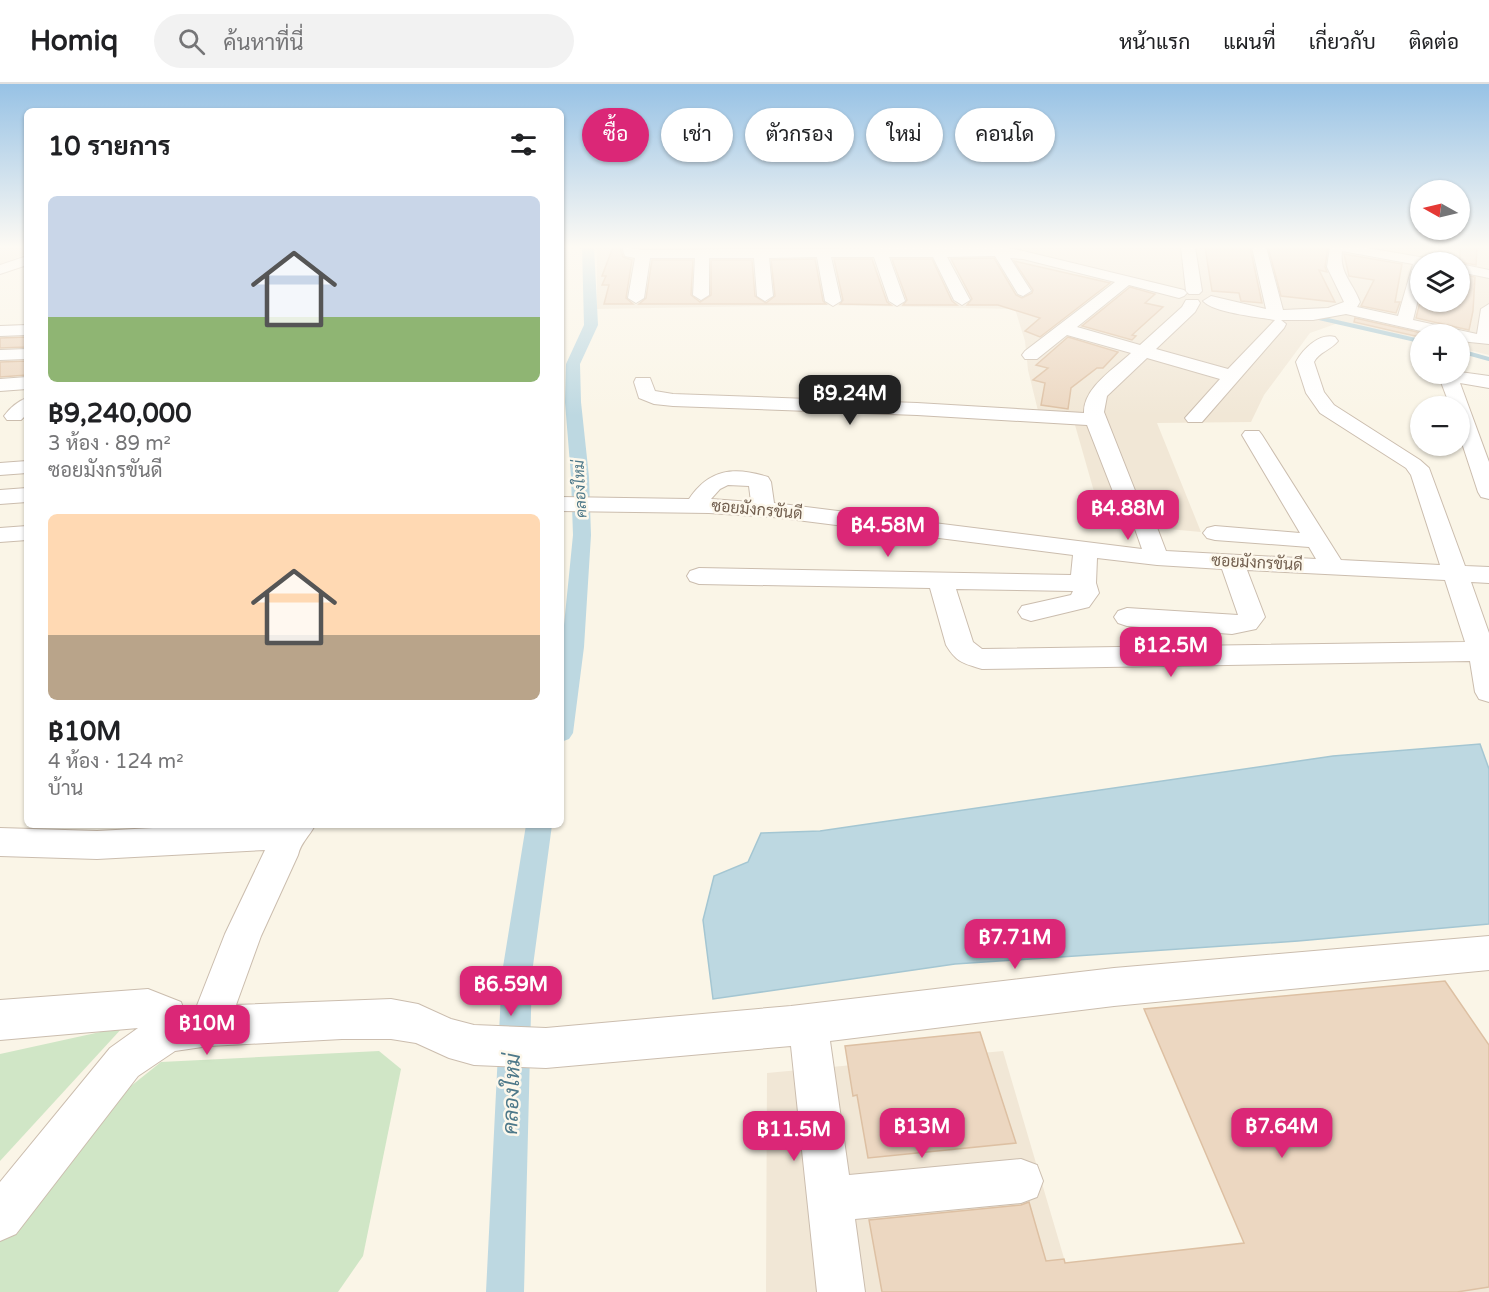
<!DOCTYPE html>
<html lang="th">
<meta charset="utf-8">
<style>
body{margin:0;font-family:"Varela Round",Sarabun,sans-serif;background:#f2f2f2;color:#202124;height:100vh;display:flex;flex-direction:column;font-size:22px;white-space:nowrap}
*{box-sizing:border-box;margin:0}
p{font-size:20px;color:#757577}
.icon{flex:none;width:33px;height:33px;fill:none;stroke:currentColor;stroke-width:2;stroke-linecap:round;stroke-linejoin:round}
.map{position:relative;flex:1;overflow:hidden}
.details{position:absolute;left:24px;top:24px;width:540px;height:720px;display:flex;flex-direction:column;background:#fff;border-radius:9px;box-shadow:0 2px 4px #0004}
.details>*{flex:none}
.top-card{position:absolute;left:582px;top:24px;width:570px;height:54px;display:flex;gap:12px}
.needle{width:39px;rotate:278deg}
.tools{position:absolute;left:1410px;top:96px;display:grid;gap:12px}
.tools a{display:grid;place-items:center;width:60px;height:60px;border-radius:50%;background:#fff;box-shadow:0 2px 4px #0004;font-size:30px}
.price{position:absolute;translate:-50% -51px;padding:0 14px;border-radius:12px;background:#db2777;color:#fff;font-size:20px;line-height:39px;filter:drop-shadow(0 2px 3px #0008)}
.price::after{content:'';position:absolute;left:50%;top:36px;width:18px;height:14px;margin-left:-9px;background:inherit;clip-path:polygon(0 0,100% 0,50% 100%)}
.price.current{background:#222;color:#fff}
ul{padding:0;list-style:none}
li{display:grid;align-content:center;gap:12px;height:318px;padding:0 24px}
li span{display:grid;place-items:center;height:186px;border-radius:9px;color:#555}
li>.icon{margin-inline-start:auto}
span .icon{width:108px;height:108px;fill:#fffc;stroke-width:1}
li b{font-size:26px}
h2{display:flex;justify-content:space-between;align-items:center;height:72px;padding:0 24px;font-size:26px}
.chip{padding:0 21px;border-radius:27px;background:#fff;box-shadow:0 2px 4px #0004;font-size:21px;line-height:54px}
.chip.current{background:#db2777;color:#fff}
header{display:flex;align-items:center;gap:36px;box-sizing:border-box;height:84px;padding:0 30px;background:#fff;border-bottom:2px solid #e0e0e0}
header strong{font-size:28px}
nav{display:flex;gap:33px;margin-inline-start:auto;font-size:21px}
.search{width:420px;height:54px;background:#f2f2f2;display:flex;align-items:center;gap:15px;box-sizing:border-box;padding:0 21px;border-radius:33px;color:#757577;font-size:22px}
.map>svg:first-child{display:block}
.residential{fill:#f1e7d6;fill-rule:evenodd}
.green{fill:#d0e6c6}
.water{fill:#bdd8e1;stroke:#a4c6d2;stroke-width:1.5}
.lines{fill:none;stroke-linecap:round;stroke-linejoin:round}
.stream{stroke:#a4c6d2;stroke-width:4}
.canal{fill:#bdd8e1;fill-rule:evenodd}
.building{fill:#ecd7c1;stroke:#ddc0a3;stroke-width:1.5}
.minor-casing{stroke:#cbbdae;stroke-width:2}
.minor{fill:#fff;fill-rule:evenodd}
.labels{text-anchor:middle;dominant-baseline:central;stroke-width:5;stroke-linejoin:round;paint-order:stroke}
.far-water-label{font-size:15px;font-style:italic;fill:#4d7889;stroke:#fdf8ec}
.street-label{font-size:16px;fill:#715e4e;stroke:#fdf8ec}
.near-water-label{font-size:21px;font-style:italic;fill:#4d7889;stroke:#fdf8ec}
</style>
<header>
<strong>Homiq</strong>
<div class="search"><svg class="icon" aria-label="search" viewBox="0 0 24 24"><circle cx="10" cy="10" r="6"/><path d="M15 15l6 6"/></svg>ค้นหาที่นี่</div>
<nav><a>หน้าแรก</a><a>แผนที่</a><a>เกี่ยวกับ</a><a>ติดต่อ</a></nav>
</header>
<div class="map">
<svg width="1489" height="1208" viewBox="0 0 1489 1208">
<rect width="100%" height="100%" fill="#faf5e7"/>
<g class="residential">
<polygon points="0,163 27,163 27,169 0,181"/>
<path d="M597 163H1489V271L1460 264V250H1420V255L1341 238 1310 249 1264 311 1251 338 1157 339 1201 448 1103 439 1075 341 1040 335 1028 286 1025 257 1015 225 819 221 597 225ZM1420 178H1460V218H1420Z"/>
<polygon points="1003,967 1066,1181 1489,1131 1489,1208 766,1208 767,989"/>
</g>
<g class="green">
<polygon points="123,943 0,1077 0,970"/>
<polygon points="379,967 401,985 363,1172 338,1208 0,1208 0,1154 106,1022 161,978"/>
</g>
<polygon class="water" points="1480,660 1489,685 1489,840 1298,857 955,880 713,915 703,836 714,792 748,778 761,749 820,747 1333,672"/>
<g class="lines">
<g class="stream">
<polyline points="1319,234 1420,257"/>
<polyline points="1460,267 1489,275"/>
</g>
<g class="canal">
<polygon points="582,163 594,163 598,241 580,280 581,318 589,393 591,451 584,563 573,649 569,655 561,658 561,571 573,451 571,393 565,318 566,280 584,241"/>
<polygon points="526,741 552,741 532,889 524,1208 486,1208 502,889"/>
</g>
</g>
<g class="building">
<polygon points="613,163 620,163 623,173 632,176 626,214 633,220 604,220 609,201 602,201 606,192 602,192"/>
<polygon points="1205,163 1250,163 1262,219 1241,217 1239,209 1212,207"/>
<polygon points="1268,163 1328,163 1325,183 1327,188 1319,186 1335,218 1281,212"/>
<polygon points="1460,163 1477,163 1476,181 1460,178"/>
<polygon points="1344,170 1402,180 1395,218 1400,218 1396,229 1361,222 1374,196 1349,192"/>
<polygon points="994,174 1016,211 1022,214 1032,209 1033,206 1014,177 1110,199 1040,253 1025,247 1040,234 998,221 967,221 972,215 951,175"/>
<polygon points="815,175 823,217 826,220 639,220 646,214 652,176 693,176 691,211 700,218 711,211 711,176 752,176 755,212 766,219 775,212 771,176"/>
<polygon points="834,175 872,175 887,218 891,221 840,220 843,216"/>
<polygon points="892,175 932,175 952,217 957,221 903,221 907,216"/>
<polygon points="1460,190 1475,193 1473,227 1469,246 1416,234 1420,218 1460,220"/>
<polygon points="1130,203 1155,210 1145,219 1163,223 1132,251 1136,252 1132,256 1082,242"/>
<polygon points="1355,234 1426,250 1420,250 1420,253 1393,247 1354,238"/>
<polygon points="27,253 27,263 0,264 0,254"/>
<polygon points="1068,253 1118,268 1103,284 1097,284 1071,304 1068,325 1041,321 1045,299 1033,296 1048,284 1036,281"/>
<polygon points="27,277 27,291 0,293 0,278"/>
<polygon points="1445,897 1489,961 1489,1203 1457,1208 882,1208 869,1136 1021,1121 1029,1118 1046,1177 1064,1175 1065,1179 1244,1159 1144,925"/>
<polygon points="980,948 1016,1059 868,1074 857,1011 853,1012 845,962"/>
</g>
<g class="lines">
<g class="minor-casing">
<g id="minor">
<path d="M622 163 643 166 1004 163 1023 167 1184 206 1187 209 1184 212 1179 214 1129 201 1077 243 1140 261 1182 223 1186 216H1198L1200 219 1195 228 1156 265 1228 285 1275 236C1259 233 1214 229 1203 217L1211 212 1266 225 1252 163H1266L1283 226 1328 224 1344 218 1327 183 1330 163H1362L1431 175 1433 178H1420V207L1413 236 1477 250 1481 225 1489 220V260L1460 257V250H1434L1346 230 1313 236H1281L1286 240 1284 244 1202 338H1188L1185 334 1220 295 1147 274 1107 312 1104 328 1138 414 1150 425 1166 467 1316 475 1309 463 1215 456 1207 454 1203 449 1207 444 1215 442 1300 449 1242 351 1245 347H1259L1262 351 1341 476 1440 481 1411 391 1406 384 1320 329 1306 309 1296 278C1303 265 1319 249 1335 253L1338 257C1331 266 1319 268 1314 278L1324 308 1334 321 1420 376 1429 384 1465 482 1489 483V499L1471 498 1489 549V618L1479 615 1475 608 1470 577 982 585C963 579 957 579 946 561L930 504 699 500 690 497 687 492 690 487 699 484 1071 491 1073 471 773 433 709 429 561 427V413L689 415C709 385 734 382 768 393L771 398 774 419 1142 465 1129 428 1117 418 1087 341 917 331 673 322 654 320 639 314 634 298 636 294H650L655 307 673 310 917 319 1084 329C1083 304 1114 285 1131 269L1067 251 1037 275H1025L1022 271 1025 267 1115 198 1023 175 1010 174 1031 207 1023 212 1018 210 995 172 947 173 970 216 962 221 954 216 933 173H889L905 217 897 222 889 217 874 173H831L841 217 833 222 825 217 817 173 769 174 773 212 765 217 757 212 754 174H709V211L701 216 693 211 695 174H650L644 214 636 219 628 214 635 174 625 172ZM1342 167 1413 180 1398 232 1357 223 1360 218C1353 199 1339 189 1342 167ZM728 401 749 402 751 418 711 415 720 405ZM1097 474 1157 481 1222 485 1238 531 1127 524 1118 527 1114 533 1118 539 1127 542 1232 550 1256 545 1265 533 1247 486 1445 496 1465 558 982 565 973 558 956 505 1073 507 1071 511 1022 522 1018 528 1022 534 1031 537 1089 523 1099 509 1096 499Z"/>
<polygon points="1181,163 1195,163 1202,207 1199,210 1189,210 1186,207"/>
<polygon points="27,172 27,181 0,190 0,181"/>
<polygon points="1460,180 1489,186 1489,194 1460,188"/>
<polygon points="27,241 27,251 0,252 0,242"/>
<polygon points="27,265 27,275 0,276 0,266"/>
<polygon points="1460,288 1489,292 1489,304 1460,299 1489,378 1489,415 1481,413 1478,408 1460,353 1460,322 1450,322 1441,298 1447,290"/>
<polygon points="27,293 27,305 0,307 0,295"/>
<path d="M27 314V330L21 336H7L4 332C10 324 18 317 27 314Z"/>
<polygon points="27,377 27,389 0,391 0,379"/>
<polygon points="27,404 27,418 0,420 0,406"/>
<polygon points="27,442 27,456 0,458 0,444"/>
<path d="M209 741H315C309 753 301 758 298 771L261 852 236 921 391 915 418 920 451 935 474 941 546 944 791 922 1114 884 1489 852V886L1114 922 830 957 849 1091 1021 1075 1037 1081 1043 1097 1037 1113 1021 1119 855 1135 865 1208H817L791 962 546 984 474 981 449 974 416 959 391 955H342L209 962 175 967 138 992 16 1150 0 1157V1098L110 964 138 944 0 956V916L148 905 181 918 184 926 196 924 225 850 265 766 97 775 0 772V744L97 747Z"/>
</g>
</g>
<use href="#minor" class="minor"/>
</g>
<linearGradient id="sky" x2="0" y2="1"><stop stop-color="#97c2e5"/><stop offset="0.49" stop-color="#fdfaf4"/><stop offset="1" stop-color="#fdfaf4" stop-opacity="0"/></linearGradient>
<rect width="1489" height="332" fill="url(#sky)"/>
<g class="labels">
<g class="far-water-label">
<text transform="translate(580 405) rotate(-93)">คลองใหม่</text>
</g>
<g class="street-label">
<text transform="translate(757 426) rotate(5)">ซอยมังกรขันดี</text>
<text transform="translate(1257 479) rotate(3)">ซอยมังกรขันดี</text>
</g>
<g class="near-water-label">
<text transform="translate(512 1010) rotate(-88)">คลองใหม่</text>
</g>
</g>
</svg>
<div class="tools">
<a><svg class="needle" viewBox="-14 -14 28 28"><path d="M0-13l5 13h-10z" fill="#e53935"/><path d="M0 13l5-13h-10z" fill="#757577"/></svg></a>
<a><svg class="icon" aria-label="layers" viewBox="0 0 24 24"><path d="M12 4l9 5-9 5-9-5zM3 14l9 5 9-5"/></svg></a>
<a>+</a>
<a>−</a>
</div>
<b class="price current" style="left:850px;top:342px">฿9.24M</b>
<b class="price" style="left:1128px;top:457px">฿4.88M</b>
<b class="price" style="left:888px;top:474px">฿4.58M</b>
<b class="price" style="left:1171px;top:594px">฿12.5M</b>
<b class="price" style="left:1015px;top:886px">฿7.71M</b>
<b class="price" style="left:511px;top:933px">฿6.59M</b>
<b class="price" style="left:207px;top:972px">฿10M</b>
<b class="price" style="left:922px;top:1075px">฿13M</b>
<b class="price" style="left:1282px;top:1075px">฿7.64M</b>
<b class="price" style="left:794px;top:1078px">฿11.5M</b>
<div class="top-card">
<a class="chip current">ซื้อ</a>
<a class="chip">เช่า</a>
<a class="chip">ตัวกรอง</a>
<a class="chip">ใหม่</a>
<a class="chip">คอนโด</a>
</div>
<section class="details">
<h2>10 รายการ<svg class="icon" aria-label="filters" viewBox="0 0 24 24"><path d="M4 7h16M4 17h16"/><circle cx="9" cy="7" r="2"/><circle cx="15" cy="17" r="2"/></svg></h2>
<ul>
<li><span style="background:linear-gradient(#c9d6e8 65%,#8fb573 0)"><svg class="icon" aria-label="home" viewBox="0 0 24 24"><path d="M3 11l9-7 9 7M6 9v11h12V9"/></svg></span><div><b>฿9,240,000</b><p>3 ห้อง · 89 m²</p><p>ซอยมังกรขันดี</p></div></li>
<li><span style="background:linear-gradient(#ffd9b3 65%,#b9a48a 0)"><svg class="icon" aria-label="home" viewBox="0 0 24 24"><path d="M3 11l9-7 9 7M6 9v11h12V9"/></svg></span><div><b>฿10M</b><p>4 ห้อง · 124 m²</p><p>บ้าน</p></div></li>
</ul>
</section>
</div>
